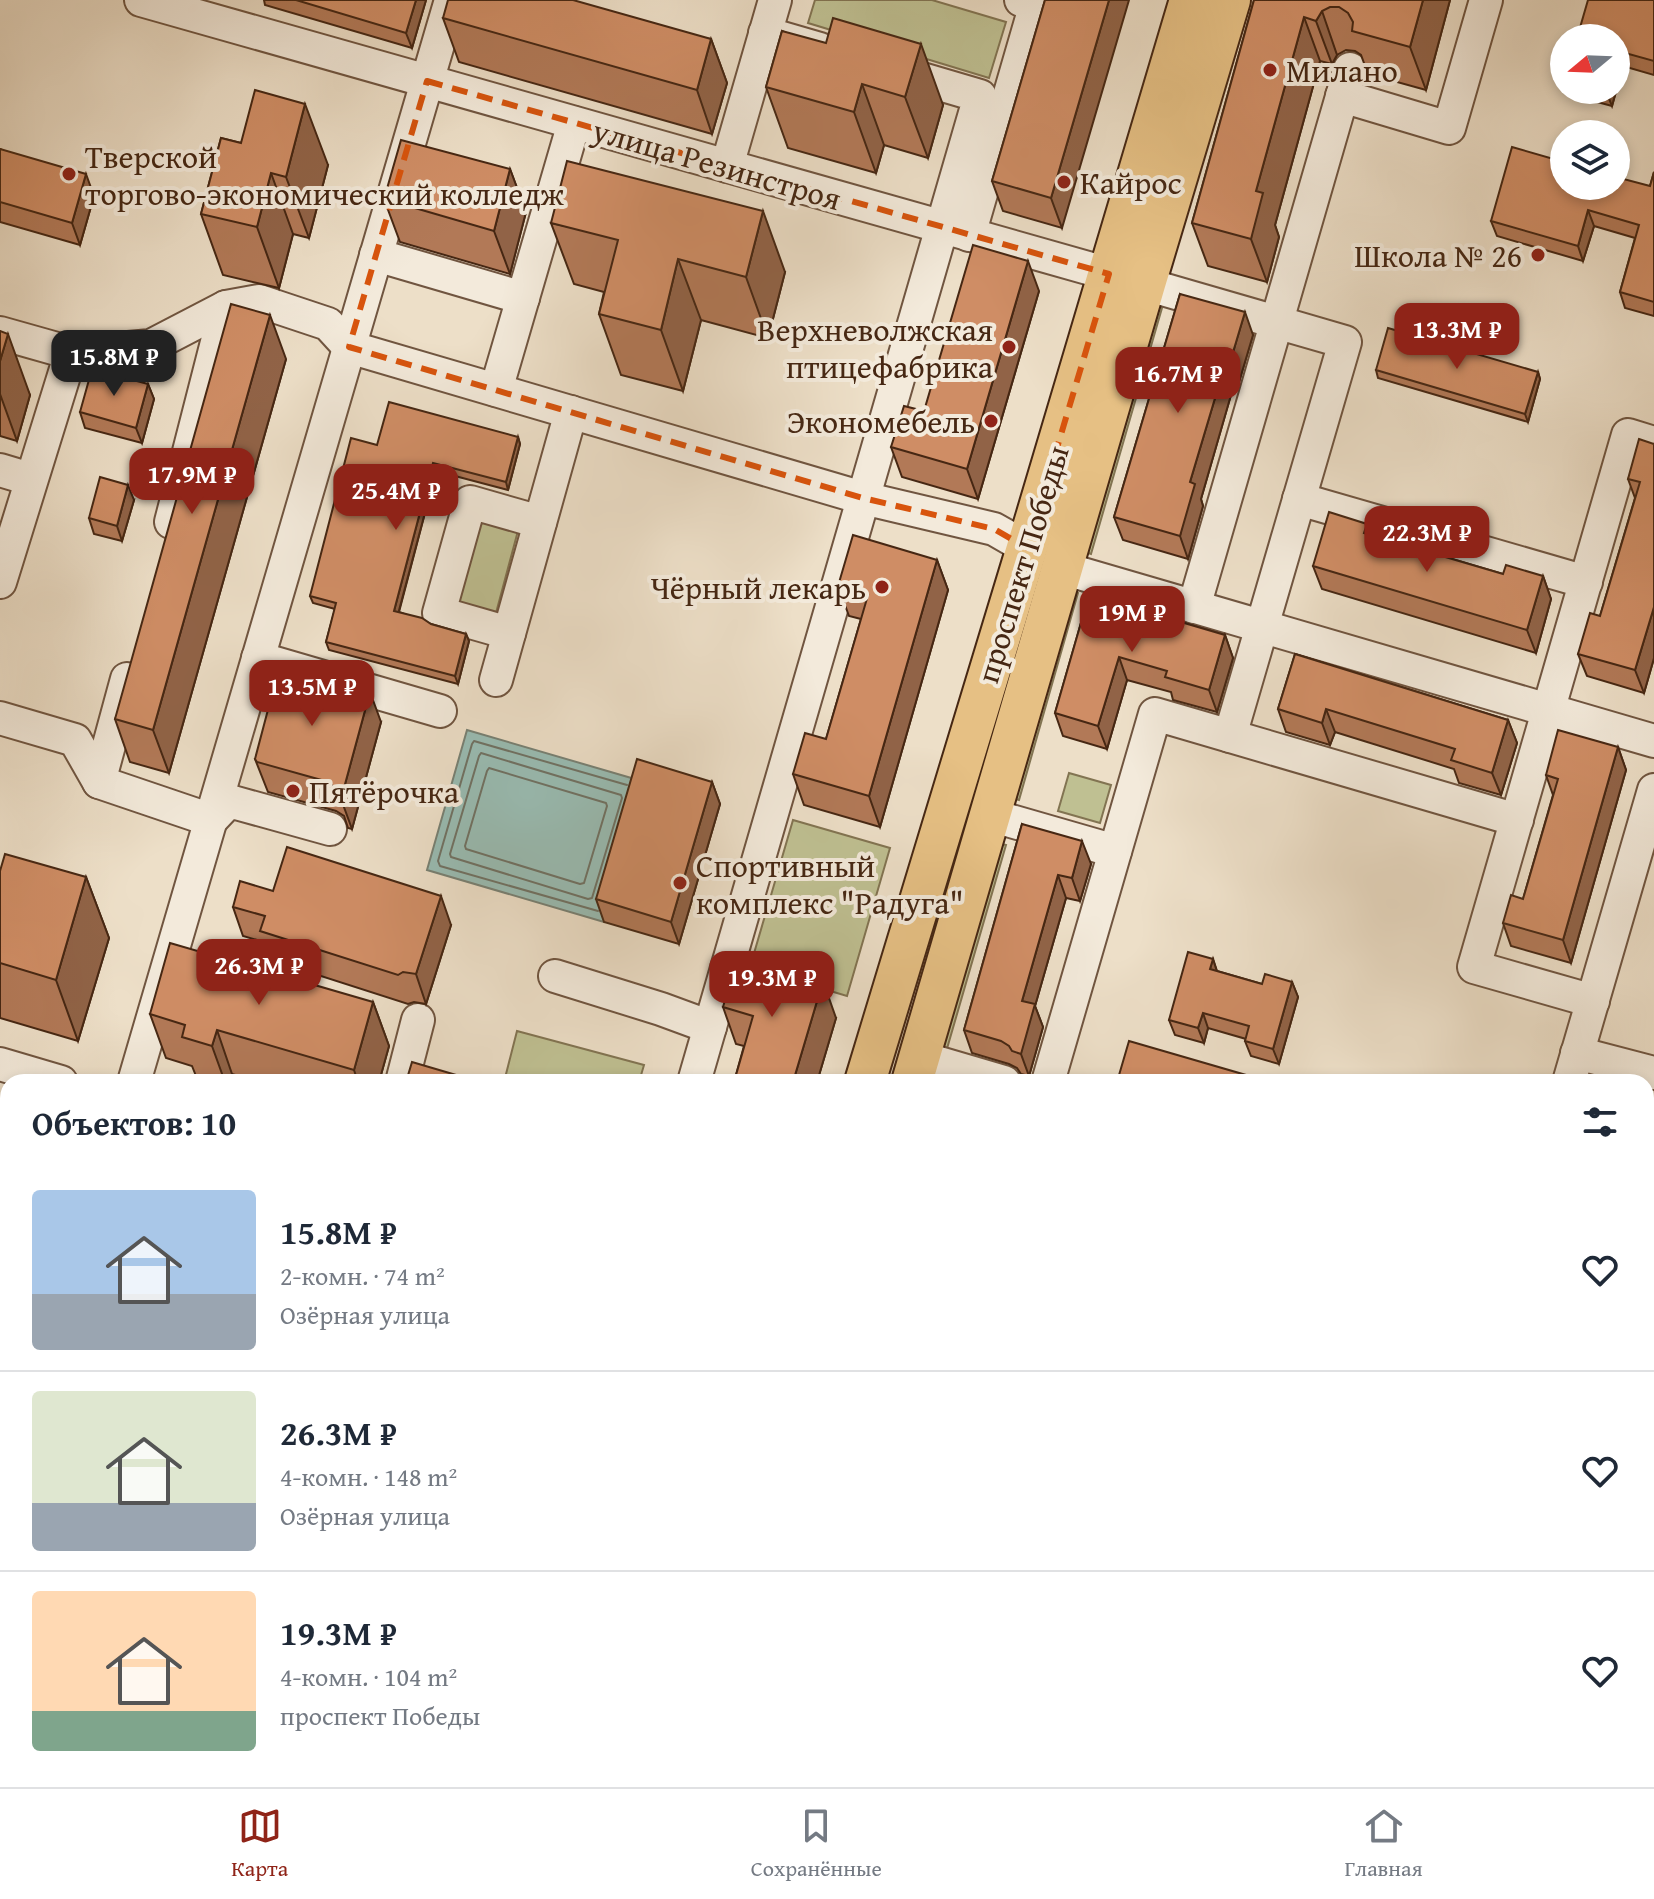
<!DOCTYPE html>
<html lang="ru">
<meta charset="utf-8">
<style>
body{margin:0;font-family:"Gentium Book Plus",serif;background:#f2f2f3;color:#1f2937;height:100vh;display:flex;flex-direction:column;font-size:30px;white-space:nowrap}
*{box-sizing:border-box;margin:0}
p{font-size:26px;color:#747a83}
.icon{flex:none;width:44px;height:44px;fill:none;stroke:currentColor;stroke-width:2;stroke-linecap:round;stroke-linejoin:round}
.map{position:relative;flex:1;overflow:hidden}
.drawer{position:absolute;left:0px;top:1074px;width:1654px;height:714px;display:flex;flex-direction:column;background:#fff;border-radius:24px 24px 0 0;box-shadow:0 4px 12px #0003}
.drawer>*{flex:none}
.needle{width:52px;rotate:251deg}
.buttons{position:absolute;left:1550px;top:24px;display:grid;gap:16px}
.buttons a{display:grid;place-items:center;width:80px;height:80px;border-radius:50%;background:#fff;box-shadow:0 4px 12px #0003;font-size:40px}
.price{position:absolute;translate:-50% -68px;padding:0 18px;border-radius:16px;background:#8f2418;color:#fff;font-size:26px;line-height:52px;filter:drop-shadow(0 2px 4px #0008)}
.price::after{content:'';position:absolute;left:50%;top:48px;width:24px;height:18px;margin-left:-12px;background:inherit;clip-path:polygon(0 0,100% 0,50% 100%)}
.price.current{background:#222;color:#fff}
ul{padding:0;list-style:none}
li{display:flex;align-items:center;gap:24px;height:200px;padding:0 32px}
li+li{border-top:2px solid #e0e1e3}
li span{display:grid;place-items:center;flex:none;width:224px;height:160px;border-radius:8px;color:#555}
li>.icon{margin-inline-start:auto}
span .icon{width:96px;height:96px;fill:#fffc;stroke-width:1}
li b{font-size:34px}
h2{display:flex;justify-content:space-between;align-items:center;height:96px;padding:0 32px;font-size:34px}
.menu{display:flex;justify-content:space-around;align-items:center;height:112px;border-top:2px solid #e0e1e3;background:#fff;font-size:22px;color:#747a83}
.menu a{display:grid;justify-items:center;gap:4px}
.menu .current{color:#8f2418}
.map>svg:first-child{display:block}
.green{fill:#bfc092;stroke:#827452;stroke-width:2}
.water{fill:#99bdb4;stroke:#788174;stroke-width:2}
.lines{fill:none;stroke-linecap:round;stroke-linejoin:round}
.shore{stroke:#707264;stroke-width:2}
.minor-casing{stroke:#705540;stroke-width:36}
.major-casing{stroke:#462713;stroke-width:44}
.minor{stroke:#f3eadb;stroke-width:32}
.major{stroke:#e6c084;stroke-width:40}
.wall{fill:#b27957;stroke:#462713;stroke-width:2}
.shaded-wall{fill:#916347;stroke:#462713;stroke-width:2}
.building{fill:#cf8d65;stroke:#462713;stroke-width:2}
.marked{fill:none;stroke:#d8540d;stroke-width:6;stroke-dasharray:16 10;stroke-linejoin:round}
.poi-dot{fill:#8f2418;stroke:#f3eadb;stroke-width:3}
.labels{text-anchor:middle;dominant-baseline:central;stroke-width:8;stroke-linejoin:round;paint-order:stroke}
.poi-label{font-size:32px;fill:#462713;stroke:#f3eadb;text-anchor:start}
.street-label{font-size:32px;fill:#462713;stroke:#f3eadb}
</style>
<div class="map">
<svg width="1654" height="1787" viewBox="0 0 1654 1787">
<rect width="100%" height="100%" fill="#eddfc8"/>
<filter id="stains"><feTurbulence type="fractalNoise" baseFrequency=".0025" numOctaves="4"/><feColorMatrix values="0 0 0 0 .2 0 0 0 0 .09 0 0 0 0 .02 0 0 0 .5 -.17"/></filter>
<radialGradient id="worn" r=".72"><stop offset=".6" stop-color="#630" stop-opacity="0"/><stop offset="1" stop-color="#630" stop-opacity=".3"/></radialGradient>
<g class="green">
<polygon points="815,0 932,0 1006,22 989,78 808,23"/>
<polygon points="1151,305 1162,308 1091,554 1079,550"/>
<polygon points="469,513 519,527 496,613 446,600"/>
<polygon points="1066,590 1078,593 1019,800 1007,797"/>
<polygon points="1069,773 1111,785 1100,823 1058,811"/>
<polygon points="793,820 890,848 847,996 750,967"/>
<polygon points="994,842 1006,845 946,1052 935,1049"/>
<polygon points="517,1031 644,1065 639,1082 519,1082 505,1078"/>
</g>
<polygon class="water" points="467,730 645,782 604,922 427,870"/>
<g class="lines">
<g class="shore">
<polygon points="481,753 621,795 622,798 592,898 588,899 451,857 450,854 479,756"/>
<polygon points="489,768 606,803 607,806 584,883 580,884 466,849 465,846 487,771"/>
<polyline points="598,911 440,866 438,861 472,744 474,741 627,785"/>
</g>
<g class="minor-casing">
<g id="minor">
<polyline points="141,0 1109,274"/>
<polyline points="765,33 820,49"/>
<polyline points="1342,96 1449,128 1486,0"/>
<polyline points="727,166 775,0"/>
<polyline points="969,235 1036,4 1021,0"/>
<polyline points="376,255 523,298"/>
<polyline points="1145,284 1345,342 1230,736"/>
<polyline points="0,333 71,353 0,582"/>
<polyline points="71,353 151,346 226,307"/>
<polyline points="496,390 574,123"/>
<polyline points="0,470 30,479"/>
<polyline points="1299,499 1586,582"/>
<polyline points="171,522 226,307 259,301 328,324 349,347 863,498 994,529 1027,548"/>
<polyline points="1062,568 1654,741"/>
<polyline points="1194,607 1350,69"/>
<polyline points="509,633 439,613 470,502 540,522"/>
<polyline points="258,658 440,711"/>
<polyline points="496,680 571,412"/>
<polyline points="0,718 75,740 99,782 211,820 229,801 330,829"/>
<polyline points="99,782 127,679"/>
<polyline points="990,815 1115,851"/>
<polyline points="555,976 661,1009 710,1027"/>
<polyline points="1593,1001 1474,967 1628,435 1654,443"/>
<polyline points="1577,1053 1654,1073"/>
<polyline points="919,1057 1004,1082"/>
<polyline points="0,1064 61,1082"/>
<polyline points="134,1082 451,0"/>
<polyline points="402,1082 418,1020"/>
<polyline points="694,1082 980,96 895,71"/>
<polyline points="1048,1082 1155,714 1517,820"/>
<polyline points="1569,1082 1654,790"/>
<polyline points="1646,1248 1654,1251"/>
<polyline points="0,1425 8,1428"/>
<polyline points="0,1542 8,1514"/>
<polyline points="1646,1550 1654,1553"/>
<polyline points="0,1682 8,1685"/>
<polyline points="239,1780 264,1787"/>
<polyline points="152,1787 155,1780"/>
<polyline points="1147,1787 1149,1780"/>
<polyline points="1364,1787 1366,1780"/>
</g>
</g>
<g class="major-casing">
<g id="major">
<polyline points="865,1082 1027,548 1190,0"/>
<polyline points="912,1082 1145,284 1230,0"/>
<polyline points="658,1787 660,1780"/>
<polyline points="706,1787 708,1780"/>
</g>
</g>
<use href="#minor" class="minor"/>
<use href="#major" class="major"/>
</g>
<g class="wall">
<polygon points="264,0 426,0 412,48 265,5"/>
<polygon points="1045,0 1062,228 1003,211 992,181"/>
<polygon points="1254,0 1450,0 1426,90 1368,74 1361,55 1355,51 1346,50 1337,55 1332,64 1320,61 1275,225 1279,237 1267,282 1208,266 1192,223"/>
<polygon points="1588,0 1654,0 1654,75 1623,66 1612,106 1571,95 1569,90 1616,90"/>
<polygon points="443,18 711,39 727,83 712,134 459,62"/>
<polygon points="782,31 943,105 928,158 884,145 876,173 788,148 766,87"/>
<polygon points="221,138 328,165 309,238 293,234 279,288 223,275 201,214"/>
<polygon points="0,149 94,196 80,245 0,222"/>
<polygon points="510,169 526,212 510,274 400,242 384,199"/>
<polygon points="1654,172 1654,316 1625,308 1620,292 1635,238 1594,226 1583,261 1497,236 1491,221 1650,186"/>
<polygon points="551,223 785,272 768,338 701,320 683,391 621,375 599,314 604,292 574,284"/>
<polygon points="1039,291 978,499 902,477 891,447"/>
<polygon points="1180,294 1253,335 1239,382 1235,381 1201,499 1203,506 1188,559 1123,540 1114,517"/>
<polygon points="0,331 30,395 17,441 0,436"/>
<polygon points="286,359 169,773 130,762 115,719"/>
<polygon points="1376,370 1538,372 1540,379 1528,422 1378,378"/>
<polygon points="148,384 154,399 142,443 85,428 80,412"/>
<polygon points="518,437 520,444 508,490 436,471 399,612 431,624 466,634 469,641 458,684 329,650 326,642 335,609 313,603 310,596 377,445"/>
<polygon points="1654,444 1654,658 1644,693 1587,676 1578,654 1600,616 1635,498 1628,479"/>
<polygon points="134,500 122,541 94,534 89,518"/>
<polygon points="1371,535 1503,574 1543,576 1551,599 1536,653 1322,589 1313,566"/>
<polygon points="937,560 948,590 880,827 804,805 793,774 826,739 861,619 849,616 838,586"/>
<polygon points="1089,595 1225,635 1233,658 1217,712 1173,700 1171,692 1127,680 1107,749 1063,736 1055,713"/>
<polygon points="1295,654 1508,720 1517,743 1501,795 1459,783 1454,769 1335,732 1330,745 1286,732 1278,709"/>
<polygon points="381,722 352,829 348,828 344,816 336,811 268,792 255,759"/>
<polygon points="1618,747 1626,770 1571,963 1511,946 1503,923 1523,899 1553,795 1546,775"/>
<polygon points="712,782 720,804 679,944 604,922 596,899"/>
<polygon points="1022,824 1091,864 1080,901 1066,898 1035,1006 1043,1027 1029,1076 1021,1074 1017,1068 1009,1064 972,1053 964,1030"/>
<polygon points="0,871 86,877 109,938 78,1041 0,1018"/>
<polygon points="273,891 451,925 426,1004 414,1002 408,1004 271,960 264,942 243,936 233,907"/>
<polygon points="1213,959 1217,971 1262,984 1292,982 1298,997 1279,1064 1251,1056 1245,1041 1246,1039 1208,1028 1204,1043 1175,1035 1169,1020"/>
<polygon points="373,1002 389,1046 379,1082 260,1082 232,1074 230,1082 202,1082 198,1081 192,1066 166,1058 150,1014"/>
<polygon points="723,1007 836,1018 817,1082 734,1082 744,1046 736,1044"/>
<polygon points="1646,1144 1654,1147 1654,1228 1646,1225"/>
<polygon points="1646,1383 1654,1386 1654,1467 1646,1465"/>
<polygon points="481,1780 573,1780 570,1787 504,1787"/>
<polygon points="737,1780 817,1780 815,1787 740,1787"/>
<polygon points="1430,1780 1464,1780 1462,1787 1453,1787"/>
</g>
<g class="shaded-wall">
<polygon points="416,0 426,0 412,48 406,33"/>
<polygon points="1109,0 1129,0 1062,228 1051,198"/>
<polygon points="1423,0 1450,0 1426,90 1410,47"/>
<polygon points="1322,11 1337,55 1332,64 1316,21"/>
<polygon points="1304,17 1320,61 1275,225 1279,237 1267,282 1251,239 1256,191"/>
<polygon points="711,39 727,83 712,134 697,90"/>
<polygon points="921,44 943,105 928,158 905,97"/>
<polygon points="1618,51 1623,66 1612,106 1606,91 1616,90 1616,57"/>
<polygon points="862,84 884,145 876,173 854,112"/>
<polygon points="305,104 328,165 309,238 286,177"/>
<polygon points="510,169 526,212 510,274 494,231"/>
<polygon points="271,173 293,234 279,288 257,227"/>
<polygon points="86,174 94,196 80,245 72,223"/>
<polygon points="1588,210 1594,226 1583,261 1578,246"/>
<polygon points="763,211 785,272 768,338 746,277"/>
<polygon points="678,259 701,320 683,391 661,330"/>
<polygon points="1028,261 1039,291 978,499 967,469"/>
<polygon points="1245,312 1253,335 1239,382 1231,359"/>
<polygon points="270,315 286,359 169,773 153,730"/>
<polygon points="8,334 30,395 17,441 0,394 0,361"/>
<polygon points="1227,358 1235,381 1201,499 1203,506 1188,559 1180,536 1190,482"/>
<polygon points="1538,372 1540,379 1528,422 1525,414"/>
<polygon points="148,384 154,399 142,443 136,428"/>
<polygon points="518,437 520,444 508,490 506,482"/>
<polygon points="433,463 436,471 397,618 394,611"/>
<polygon points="128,485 134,500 122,541 117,526"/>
<polygon points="1367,524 1375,546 1364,533"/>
<polygon points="937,560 948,590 880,827 869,796"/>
<polygon points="1543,576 1551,599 1536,653 1527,630"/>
<polygon points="1654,607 1654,658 1644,693 1635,670"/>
<polygon points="466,634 469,641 458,684 455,676"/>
<polygon points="1225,635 1233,658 1217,712 1209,690"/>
<polygon points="1119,657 1127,680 1107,749 1098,726"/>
<polygon points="370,692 381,722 352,829 341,799"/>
<polygon points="1326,709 1335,732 1330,745 1322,723"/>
<polygon points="1508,720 1517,743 1501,795 1492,773"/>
<polygon points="1618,747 1626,770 1571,963 1563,940"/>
<polygon points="712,782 720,804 679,944 671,922"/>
<polygon points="1082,841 1091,864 1080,901 1072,878"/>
<polygon points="1058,875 1066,898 1035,1006 1043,1027 1029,1076 1021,1054 1022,1001"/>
<polygon points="86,877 109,938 78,1041 56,980"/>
<polygon points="441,896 451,925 426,1004 416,974"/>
<polygon points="1213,959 1218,975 1210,969"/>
<polygon points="823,981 836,1018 817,1082 793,1082"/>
<polygon points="1292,982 1298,997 1279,1064 1273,1049"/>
<polygon points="373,1002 389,1046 379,1082 358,1082 354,1070"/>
<polygon points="1203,1013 1208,1028 1204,1043 1198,1028"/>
<polygon points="217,1030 232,1074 230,1082 225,1082 212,1046"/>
<polygon points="8,1166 8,1201 0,1230 0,1195"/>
<polygon points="108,1780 123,1780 121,1787 106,1787"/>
<polygon points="556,1780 573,1780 570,1787 558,1787"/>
<polygon points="798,1780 817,1780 815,1787 796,1787"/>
<polygon points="1269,1780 1278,1780 1277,1787 1267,1787"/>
<polygon points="1458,1780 1464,1780 1462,1787 1460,1787"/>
</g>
<g class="building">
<polygon points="296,0 416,0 406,33"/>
<polygon points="448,0 573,0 711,39 697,90 443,18"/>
<polygon points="1045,0 1109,0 1051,198 992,181"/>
<polygon points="1254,0 1423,0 1410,47 1352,31 1353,22 1348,13 1339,7 1330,7 1322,11 1316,21 1304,17 1256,191 1263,193 1251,239 1192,223"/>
<polygon points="1588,0 1654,0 1654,61 1618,51 1616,57 1616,38 1577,38"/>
<polygon points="833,18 921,44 905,97 862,84 854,112 766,87 782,31 826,43"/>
<polygon points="255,90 305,104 286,177 271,173 257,227 201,214 221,138 241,143"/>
<polygon points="401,140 510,169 494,231 384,199"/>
<polygon points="1512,147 1564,162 1564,186 1616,186 1616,177 1650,186 1654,172 1654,302 1620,292 1639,225 1588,210 1578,246 1491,221"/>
<polygon points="0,149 86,174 72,223 0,202"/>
<polygon points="567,161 763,211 746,277 678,259 661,330 599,314 618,240 551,223"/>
<polygon points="973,245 1028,261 967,469 891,447 904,406 924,411"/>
<polygon points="1180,294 1245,312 1231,359 1227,358 1190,482 1195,484 1180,536 1114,517"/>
<polygon points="231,304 270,315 153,730 115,719"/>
<polygon points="1388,328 1538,372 1525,414 1376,370"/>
<polygon points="0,331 8,334 0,361"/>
<polygon points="92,369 148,384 136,428 80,412"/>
<polygon points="389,402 518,437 506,482 433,463 394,611 422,618 431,624 466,634 455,676 326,642 336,603 310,596 351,438 377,445"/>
<polygon points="1639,439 1654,444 1654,607 1635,670 1578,654 1590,613 1600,616 1640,482 1628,479"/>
<polygon points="100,477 128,485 117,526 89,518"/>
<polygon points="1329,512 1367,524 1364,533 1503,574 1506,565 1543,576 1527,630 1313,566"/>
<polygon points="853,535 937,560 869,796 793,774 805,733 826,739 868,595 838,586"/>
<polygon points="1089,595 1225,635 1209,690 1165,677 1167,671 1119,657 1098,726 1055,713"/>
<polygon points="1295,654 1508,720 1492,773 1451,760 1455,749 1326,709 1322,723 1278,709"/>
<polygon points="279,668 370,692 341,799 338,798 333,786 325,781 257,762 255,759"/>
<polygon points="1558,730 1618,747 1563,940 1503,923 1511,895 1523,899 1558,779 1546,775"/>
<polygon points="637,759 712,782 671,922 596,899"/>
<polygon points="1022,824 1082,841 1072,878 1058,875 1022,1001 1035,1004 1021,1054 1012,1051 1009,1046 1001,1041 964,1030"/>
<polygon points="287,847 441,896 416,974 403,972 398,975 260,931 265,916 233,907 240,881 273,891"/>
<polygon points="5,854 86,877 56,980 0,963 0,871"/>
<polygon points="170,943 373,1002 354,1070 217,1030 212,1046 182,1037 185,1025 150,1014"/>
<polygon points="1188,952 1213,959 1210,969 1262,984 1265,974 1292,982 1273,1049 1245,1041 1249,1026 1203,1013 1198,1028 1169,1020"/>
<polygon points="738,956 823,981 793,1082 734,1082 753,1016 723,1007"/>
<polygon points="1129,1041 1246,1075 1243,1082 1117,1082"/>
<polygon points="412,1062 480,1082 406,1082"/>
<polygon points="1646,1144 1654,1147 1654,1201 1646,1198"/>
<polygon points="0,1153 8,1155 8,1166 0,1195"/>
<polygon points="1646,1383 1654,1386 1654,1441 1646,1438"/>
<polygon points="0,1683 8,1686 8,1780 108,1780 106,1787 11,1787 0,1784"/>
<polygon points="163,1780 168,1780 192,1787 157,1787"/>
<polygon points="738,1780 798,1780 796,1787 762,1787"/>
<polygon points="1215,1780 1269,1780 1267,1787 1213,1787"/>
</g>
<path class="marked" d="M427 81 1109 274 1027 548 994 529 863 498 349 347Z"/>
<g class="poi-dot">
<circle cx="1270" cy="70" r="8"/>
<circle cx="69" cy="174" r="8"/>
<circle cx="1064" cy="182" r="8"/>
<circle cx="1538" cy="255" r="8"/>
<circle cx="1009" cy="347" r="8"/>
<circle cx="991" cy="421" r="8"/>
<circle cx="882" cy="587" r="8"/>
<circle cx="293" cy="791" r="8"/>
<circle cx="680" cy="883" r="8"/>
</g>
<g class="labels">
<g class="poi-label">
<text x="1286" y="70">Милано</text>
<text x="85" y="156">Тверской<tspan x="85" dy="37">торгово-экономический колледж</tspan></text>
<text x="1080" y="182">Кайрос</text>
<text x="1522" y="255" text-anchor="end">Школа № 26</text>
<text x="993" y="329" text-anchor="end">Верхневолжская<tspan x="993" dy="37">птицефабрика</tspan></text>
<text x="975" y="421" text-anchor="end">Экономебель</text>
<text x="866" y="587" text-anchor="end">Чёрный лекарь</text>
<text x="309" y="791">Пятёрочка</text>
<text x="696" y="865">Спортивный<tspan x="696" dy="37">комплекс "Радуга"</tspan></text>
</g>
<g class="street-label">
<text transform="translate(717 164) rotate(16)">улица Резинстроя</text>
<text transform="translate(1022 564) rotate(-73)">проспект Победы</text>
</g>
</g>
<rect width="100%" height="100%" filter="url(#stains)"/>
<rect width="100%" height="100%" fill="url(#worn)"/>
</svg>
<div class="buttons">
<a><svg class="needle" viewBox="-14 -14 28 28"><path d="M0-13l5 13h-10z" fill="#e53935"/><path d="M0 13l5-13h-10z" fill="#747a83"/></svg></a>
<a><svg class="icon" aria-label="layers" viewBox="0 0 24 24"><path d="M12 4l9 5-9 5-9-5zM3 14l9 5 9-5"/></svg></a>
</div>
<b class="price" style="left:1457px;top:371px">13.3M ₽</b>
<b class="price current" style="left:114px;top:398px">15.8M ₽</b>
<b class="price" style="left:1178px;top:415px">16.7M ₽</b>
<b class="price" style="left:192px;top:516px">17.9M ₽</b>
<b class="price" style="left:396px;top:532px">25.4M ₽</b>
<b class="price" style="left:1427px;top:574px">22.3M ₽</b>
<b class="price" style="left:1132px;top:654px">19M ₽</b>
<b class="price" style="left:312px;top:728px">13.5M ₽</b>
<b class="price" style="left:259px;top:1007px">26.3M ₽</b>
<b class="price" style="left:772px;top:1019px">19.3M ₽</b>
<section class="drawer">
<h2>Объектов: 10<svg class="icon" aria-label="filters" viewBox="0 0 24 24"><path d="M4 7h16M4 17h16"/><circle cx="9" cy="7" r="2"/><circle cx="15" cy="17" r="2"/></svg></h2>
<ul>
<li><span style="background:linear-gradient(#a9c7e8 65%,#9aa5b1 0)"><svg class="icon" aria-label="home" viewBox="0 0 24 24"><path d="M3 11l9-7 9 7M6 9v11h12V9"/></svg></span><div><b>15.8M ₽</b><p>2-комн. · 74 m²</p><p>Озёрная улица</p></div><svg class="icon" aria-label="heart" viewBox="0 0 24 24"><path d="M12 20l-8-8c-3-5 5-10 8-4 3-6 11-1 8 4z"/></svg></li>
<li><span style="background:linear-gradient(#dfe7d0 70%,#9aa5b1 0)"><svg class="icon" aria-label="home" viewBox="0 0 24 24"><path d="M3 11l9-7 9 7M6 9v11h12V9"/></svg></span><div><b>26.3M ₽</b><p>4-комн. · 148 m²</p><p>Озёрная улица</p></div><svg class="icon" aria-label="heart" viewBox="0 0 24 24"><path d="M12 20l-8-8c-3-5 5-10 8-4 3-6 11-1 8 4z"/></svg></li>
<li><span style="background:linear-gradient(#ffd9b3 75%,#7fa58c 0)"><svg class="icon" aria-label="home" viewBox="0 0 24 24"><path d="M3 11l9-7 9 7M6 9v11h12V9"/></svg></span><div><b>19.3M ₽</b><p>4-комн. · 104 m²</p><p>проспект Победы</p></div><svg class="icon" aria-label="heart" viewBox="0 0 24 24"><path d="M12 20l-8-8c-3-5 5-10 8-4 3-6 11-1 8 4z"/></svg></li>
</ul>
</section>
</div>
<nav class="menu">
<a class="current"><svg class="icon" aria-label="map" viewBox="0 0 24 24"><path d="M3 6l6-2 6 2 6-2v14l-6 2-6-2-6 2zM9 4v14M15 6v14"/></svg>Карта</a>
<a><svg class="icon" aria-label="saved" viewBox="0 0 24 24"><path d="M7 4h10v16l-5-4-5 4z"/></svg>Сохранённые</a>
<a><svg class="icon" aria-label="home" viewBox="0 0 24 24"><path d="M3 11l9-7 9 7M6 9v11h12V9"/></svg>Главная</a>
</nav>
